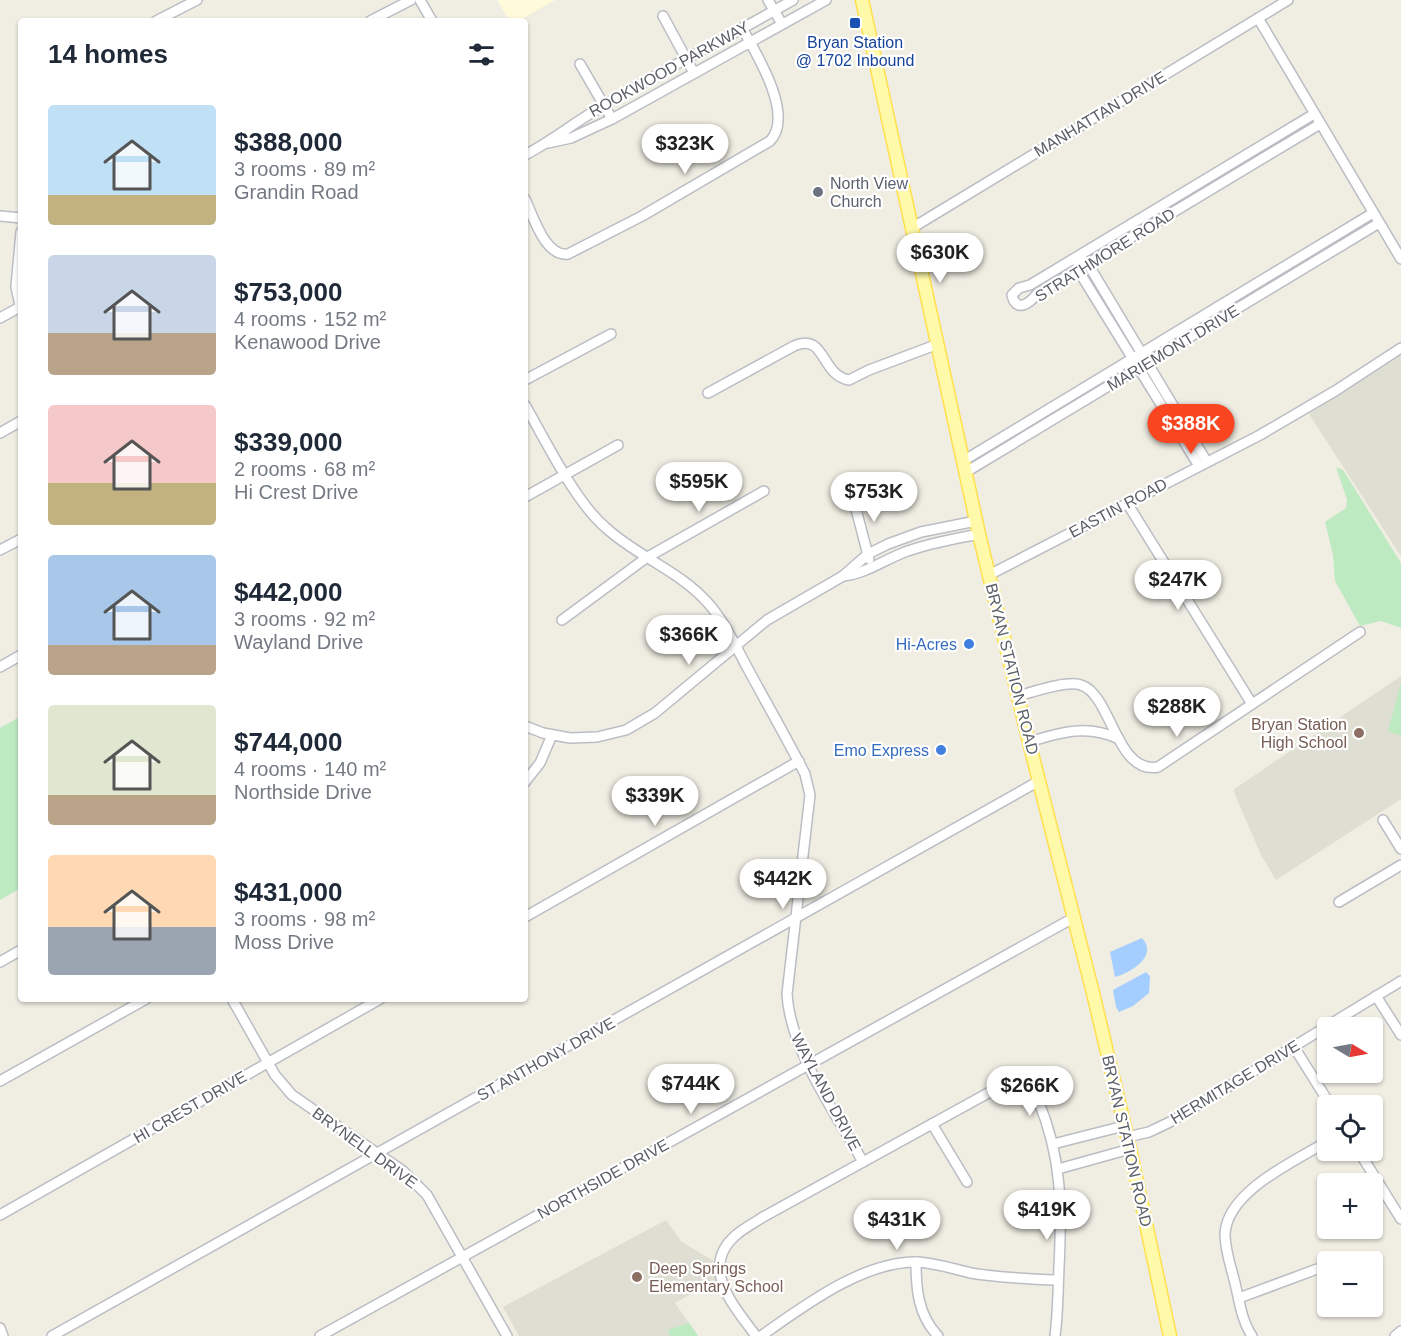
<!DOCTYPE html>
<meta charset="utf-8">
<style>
body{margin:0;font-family:Arial,sans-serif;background:#f6f6f7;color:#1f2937;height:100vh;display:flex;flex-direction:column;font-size:22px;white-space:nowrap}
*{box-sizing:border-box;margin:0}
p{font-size:20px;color:#747a83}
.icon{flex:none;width:33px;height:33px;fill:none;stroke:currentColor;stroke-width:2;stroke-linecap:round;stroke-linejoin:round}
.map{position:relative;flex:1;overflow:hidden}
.details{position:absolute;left:18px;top:18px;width:510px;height:984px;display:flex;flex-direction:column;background:#fff;border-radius:6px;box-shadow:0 2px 4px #0004}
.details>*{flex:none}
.needle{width:39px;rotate:100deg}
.fabs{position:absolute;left:1317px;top:1017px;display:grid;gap:12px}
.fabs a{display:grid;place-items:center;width:66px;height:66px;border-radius:6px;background:#fff;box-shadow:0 2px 4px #0004;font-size:30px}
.price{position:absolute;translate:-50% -51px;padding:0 14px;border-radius:21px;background:#fff;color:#222;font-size:20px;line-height:39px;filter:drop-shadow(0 2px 3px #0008)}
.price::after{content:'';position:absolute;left:50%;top:36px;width:18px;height:14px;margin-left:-9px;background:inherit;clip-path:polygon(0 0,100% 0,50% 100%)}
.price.current{background:#f94620;color:#fff}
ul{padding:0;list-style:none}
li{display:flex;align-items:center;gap:18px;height:150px;padding:0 30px}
li span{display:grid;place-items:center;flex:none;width:168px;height:120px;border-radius:6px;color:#555}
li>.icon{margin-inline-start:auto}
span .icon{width:72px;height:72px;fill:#fffc;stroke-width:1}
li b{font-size:26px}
h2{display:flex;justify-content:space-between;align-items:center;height:72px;padding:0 30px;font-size:26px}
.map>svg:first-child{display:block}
.commercial{fill:#fffad9}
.education{fill:#dfded2}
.green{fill:#beeac2}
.water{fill:#a4ceff}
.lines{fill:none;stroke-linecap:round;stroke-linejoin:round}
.minor-casing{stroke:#bbbdc4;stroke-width:12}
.major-casing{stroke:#ffdf4e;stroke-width:15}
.minor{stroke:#fff;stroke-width:9}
.major{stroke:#fffaa9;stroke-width:12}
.transit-dot{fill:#1a4fb4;stroke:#fff;stroke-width:2}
.worship-dot{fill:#6b7280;stroke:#fff;stroke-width:2}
.shop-dot{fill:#3f7fe0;stroke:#fff;stroke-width:2}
.education-dot{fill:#8d6e63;stroke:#fff;stroke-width:2}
.labels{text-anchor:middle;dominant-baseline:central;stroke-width:4.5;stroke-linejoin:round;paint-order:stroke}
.transit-label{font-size:16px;fill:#164399;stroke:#fff}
.street-label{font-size:16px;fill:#5b5f66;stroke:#fff}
.worship-label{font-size:16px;fill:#5b616d;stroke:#fff;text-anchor:start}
.shop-label{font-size:16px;fill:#366cbe;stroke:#fff;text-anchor:end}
.education-label{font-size:16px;fill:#785e54;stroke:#fff;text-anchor:end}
</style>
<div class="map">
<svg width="1401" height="1336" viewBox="0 0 1401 1336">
<rect width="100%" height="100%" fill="#f0eee3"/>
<polygon class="commercial" points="497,0 555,0 518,21 510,21"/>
<g class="education">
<polygon points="1401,356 1401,556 1309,414"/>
<polygon points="1401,676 1401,799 1276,880 1261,855 1233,790"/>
<polygon points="666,1220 682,1242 715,1262 716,1280 675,1303 698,1336 519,1336 503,1307"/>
</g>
<g class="green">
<polygon points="1336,467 1343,470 1401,563 1401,628 1381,621 1360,626 1335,581 1333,555 1325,522 1346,508 1347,500"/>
<polygon points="1401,683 1401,736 1388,731"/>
<polygon points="21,716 21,888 0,900 0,728"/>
<polygon points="689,1323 698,1336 670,1336 668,1330"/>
</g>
<g class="water">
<path d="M1142 938C1159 956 1130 973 1115 977L1110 952Z"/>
<polygon points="1146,972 1150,976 1149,993 1133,1006 1119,1012 1116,1007 1113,990"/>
</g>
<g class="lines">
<g class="minor-casing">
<g id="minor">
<polyline points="420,0 432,21"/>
<polyline points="768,0 782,24"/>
<polyline points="663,16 694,73"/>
<polyline points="1258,18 1401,259"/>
<polyline points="156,21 197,0"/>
<polyline points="370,21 411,0"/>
<polyline points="580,64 612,119"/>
<path d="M1314 114 1030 285 1019 288 1012 295C1016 313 1029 304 1037 294L1320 124"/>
<polyline points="548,143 571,138 612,119 826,0"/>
<path d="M525 155C552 141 576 121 603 106 665 69 730 36 793 0"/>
<path d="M525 199C533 216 545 257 568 254L642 216 770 141C795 115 756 53 742 28"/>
<polyline points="0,216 21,218"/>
<polyline points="912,228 1288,0"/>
<polyline points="21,232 16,287 21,310"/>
<polyline points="1083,260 1088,264 1207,462"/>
<polyline points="1078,265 1078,270 1199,466"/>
<polyline points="0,318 20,307"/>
<polyline points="525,380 611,334"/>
<path d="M708 393 794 346C826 332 820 375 849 380L869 370 938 344"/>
<path d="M525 405C546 441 574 500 605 527 636 556 680 571 708 603 725 622 736 647 748 669 767 704 787 739 805 774L810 795 787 994C790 1050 836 1114 863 1162"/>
<polyline points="0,433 21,421"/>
<polyline points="963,461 1373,213"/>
<polyline points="966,472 1379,223"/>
<polyline points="850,486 869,559"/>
<polyline points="525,497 618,445"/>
<polyline points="1127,503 1252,704"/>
<polyline points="0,550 21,539"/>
<polyline points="989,575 1260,435 1335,391 1401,348"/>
<path d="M843 576C865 574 884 560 905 552 929 543 954 539 979 534"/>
<polyline points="562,620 646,558 764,491"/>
<polyline points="0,667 21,655"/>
<path d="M1018 696C1033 692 1067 680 1081 685 1112 695 1116 775 1158 767L1360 632"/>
<polyline points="525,726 543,733 570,738 597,737 626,730 655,713 767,620 843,576 868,554 888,544 921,532 976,521"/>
<path d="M1029 742C1061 732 1088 724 1119 739"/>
<polyline points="525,782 540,763 552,735"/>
<polyline points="1383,820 1401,849"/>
<polyline points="1339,902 1401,865"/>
<polyline points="525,917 799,761"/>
<polyline points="0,962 21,950"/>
<polyline points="1376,996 1401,1035"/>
<polyline points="232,999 275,1075 292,1095 403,1171 427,1195 507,1336"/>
<polyline points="1294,1047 1331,1106"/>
<polyline points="0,1081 146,999"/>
<polyline points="932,1124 967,1182"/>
<polyline points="1127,1137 1149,1132 1172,1121 1401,981"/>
<polyline points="1053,1144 1124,1126"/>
<polyline points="1358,1150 1401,1219"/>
<polyline points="1058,1169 1130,1149"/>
<polyline points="0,1215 380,999"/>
<path d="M916 1262C916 1289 918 1315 938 1336"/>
<polyline points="1239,1298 1317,1269"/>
<polyline points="0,1328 3,1336"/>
<polyline points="52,1336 1039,781"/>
<polyline points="320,1336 1075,917"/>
<path d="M756 1336C735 1307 698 1268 736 1235 744 1228 754 1223 763 1217L1019 1076C1030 1078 1034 1091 1038 1100 1062 1157 1062 1207 1059 1267 1058 1290 1058 1313 1055 1336"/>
<path d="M761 1336C804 1306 863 1261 917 1262 936 1263 953 1269 971 1273 1000 1278 1029 1279 1058 1280"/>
<path d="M1252 1336C1241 1320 1239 1298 1234 1279 1230 1264 1225 1249 1225 1234 1227 1191 1295 1161 1328 1141"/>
<polyline points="1395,1336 1401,1331"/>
</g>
</g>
<g class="major-casing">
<polyline id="major" points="862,0 979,534 1029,742 1093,993 1130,1149 1170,1336"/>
</g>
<use href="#minor" class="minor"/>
<use href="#major" class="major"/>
</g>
<rect class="transit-dot" x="849" y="17" width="12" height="12" rx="3"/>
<circle class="worship-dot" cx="818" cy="192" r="6"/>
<g class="shop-dot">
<circle cx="969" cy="644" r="6"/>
<circle cx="941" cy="750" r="6"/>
</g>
<g class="education-dot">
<circle cx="1359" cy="733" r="6"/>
<circle cx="637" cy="1277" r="6"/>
</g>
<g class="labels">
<g class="transit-label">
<text x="855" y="42">Bryan Station<tspan x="855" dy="18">@ 1702 Inbound</tspan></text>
</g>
<g class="street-label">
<text transform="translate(669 69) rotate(-29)">ROOKWOOD PARKWAY</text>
<text transform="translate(1100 114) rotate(-31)">MANHATTAN DRIVE</text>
<text transform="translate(1105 255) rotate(-32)">STRATHMORE ROAD</text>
<text transform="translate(1173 348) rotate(-31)">MARIEMONT DRIVE</text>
<text transform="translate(1118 508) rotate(-28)">EASTIN ROAD</text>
<text transform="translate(1012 669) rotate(76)">BRYAN STATION ROAD</text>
<text transform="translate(546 1059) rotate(-29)">ST ANTHONY DRIVE</text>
<text transform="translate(1235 1082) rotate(-31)">HERMITAGE DRIVE</text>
<text transform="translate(826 1092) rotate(62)">WAYLAND DRIVE</text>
<text transform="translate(190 1107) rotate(-30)">HI CREST DRIVE</text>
<text transform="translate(1127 1141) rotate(77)">BRYAN STATION ROAD</text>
<text transform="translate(365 1148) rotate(36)">BRYNELL DRIVE</text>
<text transform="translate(603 1179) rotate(-29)">NORTHSIDE DRIVE</text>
</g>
<g class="worship-label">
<text x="830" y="183">North View<tspan x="830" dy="18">Church</tspan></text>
</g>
<g class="shop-label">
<text x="957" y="644">Hi-Acres</text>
<text x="929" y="750">Emo Express</text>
</g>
<g class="education-label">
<text x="1347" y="724">Bryan Station<tspan x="1347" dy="18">High School</tspan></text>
<text x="649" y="1268" text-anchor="start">Deep Springs<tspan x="649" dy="18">Elementary School</tspan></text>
</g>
</g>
</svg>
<div class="fabs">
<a><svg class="needle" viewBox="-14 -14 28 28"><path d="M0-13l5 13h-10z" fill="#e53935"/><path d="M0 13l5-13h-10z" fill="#747a83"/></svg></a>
<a><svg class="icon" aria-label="locate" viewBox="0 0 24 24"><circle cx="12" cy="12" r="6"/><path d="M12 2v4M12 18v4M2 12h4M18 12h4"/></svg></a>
<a>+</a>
<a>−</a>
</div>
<b class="price" style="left:685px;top:175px">$323K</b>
<b class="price" style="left:940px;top:284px">$630K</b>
<b class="price current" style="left:1191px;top:455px">$388K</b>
<b class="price" style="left:699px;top:513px">$595K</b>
<b class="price" style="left:874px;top:523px">$753K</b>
<b class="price" style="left:1178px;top:611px">$247K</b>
<b class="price" style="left:689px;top:666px">$366K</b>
<b class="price" style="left:1177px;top:738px">$288K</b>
<b class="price" style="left:655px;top:827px">$339K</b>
<b class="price" style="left:783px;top:910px">$442K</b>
<b class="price" style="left:691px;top:1115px">$744K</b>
<b class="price" style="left:1030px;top:1117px">$266K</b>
<b class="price" style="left:1047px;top:1241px">$419K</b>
<b class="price" style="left:897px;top:1251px">$431K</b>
<section class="details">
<h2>14 homes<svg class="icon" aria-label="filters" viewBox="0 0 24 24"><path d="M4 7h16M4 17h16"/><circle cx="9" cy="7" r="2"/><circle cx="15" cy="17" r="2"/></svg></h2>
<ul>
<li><span style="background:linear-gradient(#bfe0f5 75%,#c2b280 0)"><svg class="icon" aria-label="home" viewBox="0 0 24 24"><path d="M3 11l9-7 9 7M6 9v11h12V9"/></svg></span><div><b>$388,000</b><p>3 rooms · 89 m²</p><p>Grandin Road</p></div></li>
<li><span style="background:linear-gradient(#c9d6e8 65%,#b9a48a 0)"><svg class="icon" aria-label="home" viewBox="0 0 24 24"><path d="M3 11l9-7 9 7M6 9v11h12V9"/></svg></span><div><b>$753,000</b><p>4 rooms · 152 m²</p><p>Kenawood Drive</p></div></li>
<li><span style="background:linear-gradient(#f6c9c9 65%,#c2b280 0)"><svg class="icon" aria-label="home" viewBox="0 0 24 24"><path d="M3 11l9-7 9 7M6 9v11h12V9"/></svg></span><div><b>$339,000</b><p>2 rooms · 68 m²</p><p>Hi Crest Drive</p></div></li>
<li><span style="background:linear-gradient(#a9c7e8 75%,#b9a48a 0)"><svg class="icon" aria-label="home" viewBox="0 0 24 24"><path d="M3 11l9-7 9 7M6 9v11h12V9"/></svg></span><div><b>$442,000</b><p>3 rooms · 92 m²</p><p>Wayland Drive</p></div></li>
<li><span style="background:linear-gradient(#dfe7d0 75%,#b9a48a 0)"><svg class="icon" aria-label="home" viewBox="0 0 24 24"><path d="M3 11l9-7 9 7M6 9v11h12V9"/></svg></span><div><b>$744,000</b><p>4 rooms · 140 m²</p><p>Northside Drive</p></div></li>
<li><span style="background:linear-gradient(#ffd9b3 60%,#9aa5b1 0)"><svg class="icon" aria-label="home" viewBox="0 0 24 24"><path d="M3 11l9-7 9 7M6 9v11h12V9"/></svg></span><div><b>$431,000</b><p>3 rooms · 98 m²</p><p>Moss Drive</p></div></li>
</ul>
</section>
</div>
